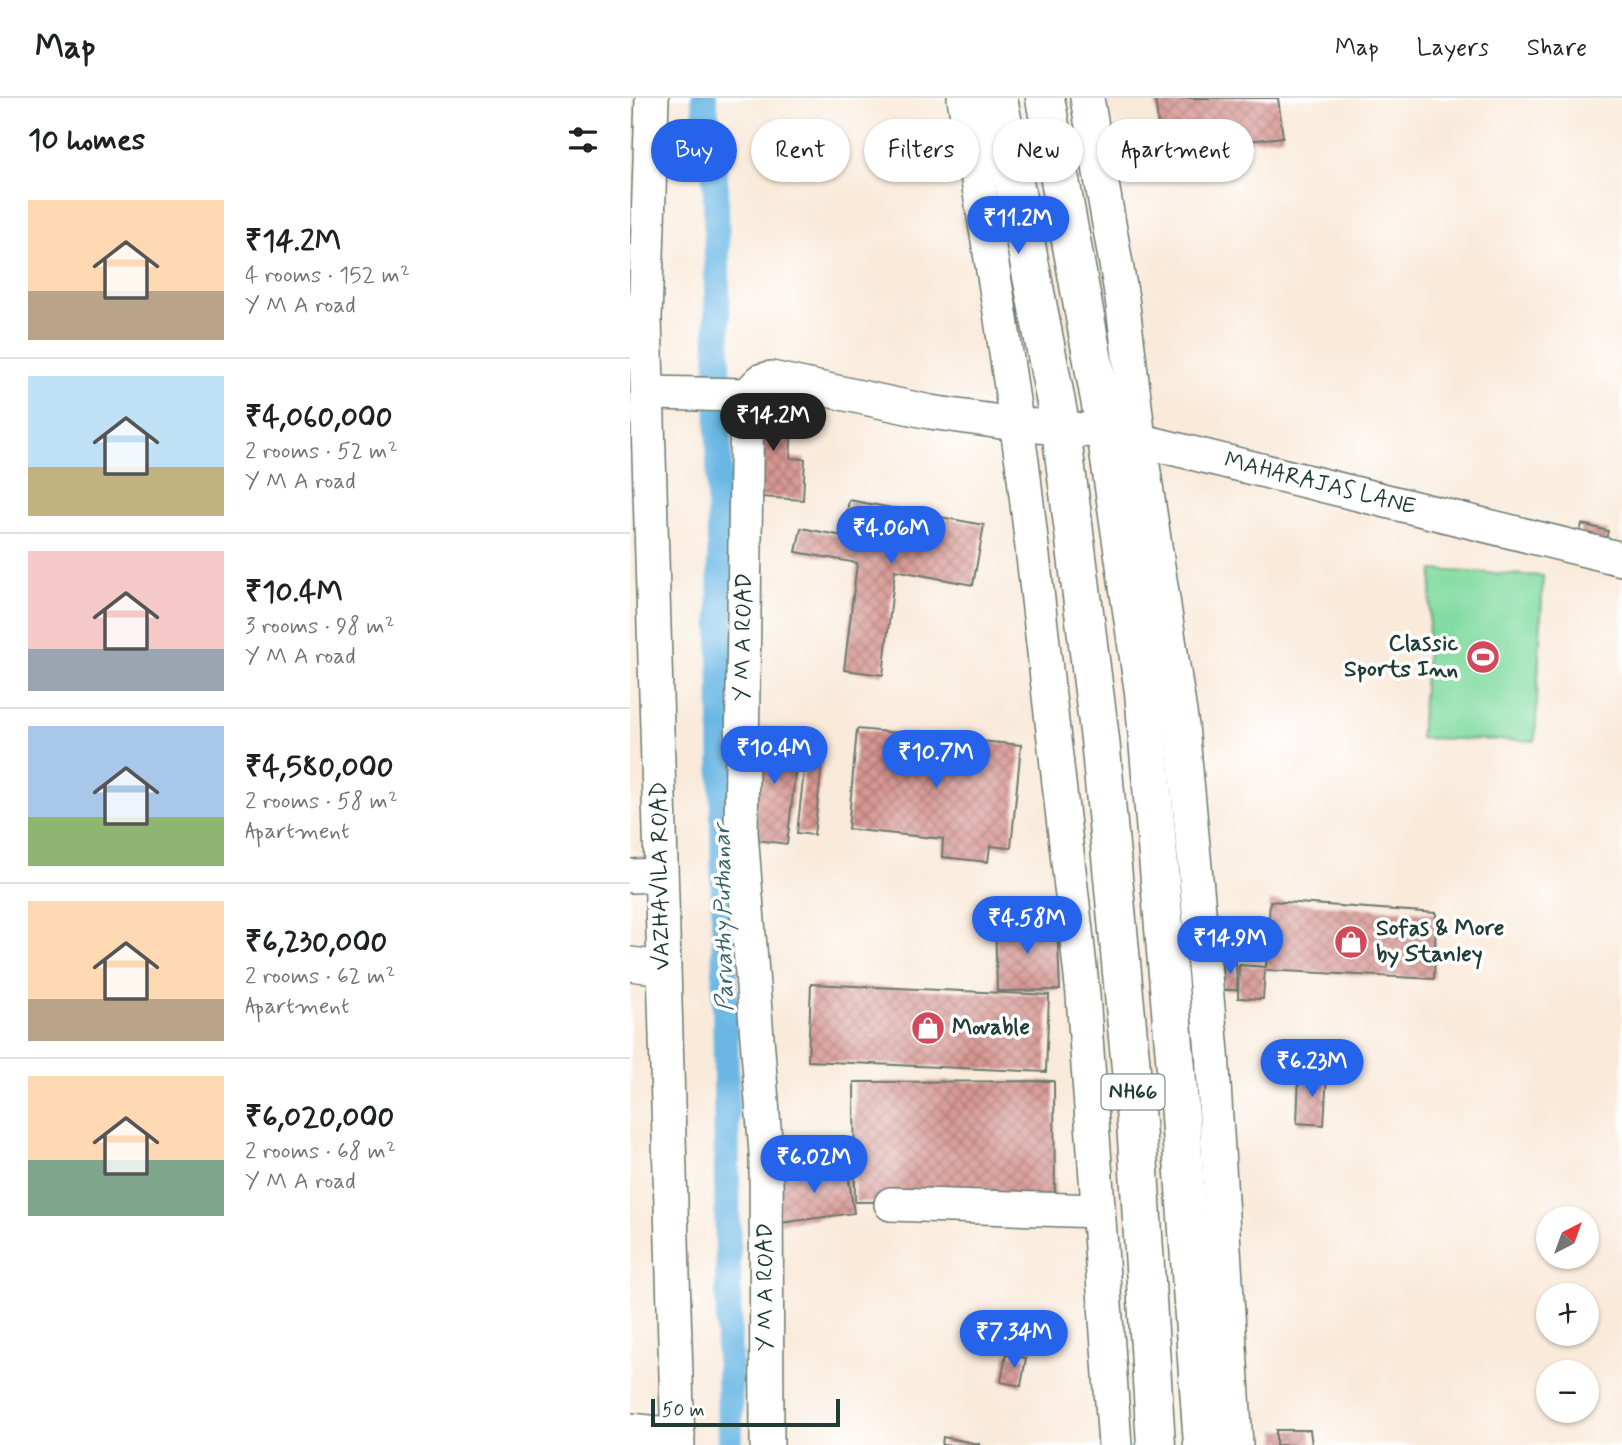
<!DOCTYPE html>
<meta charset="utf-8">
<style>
body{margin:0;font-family:Mynerve,sans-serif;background:#f2f2f2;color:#202124;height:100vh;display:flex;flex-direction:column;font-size:26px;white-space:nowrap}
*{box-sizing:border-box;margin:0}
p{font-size:23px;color:#757577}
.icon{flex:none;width:38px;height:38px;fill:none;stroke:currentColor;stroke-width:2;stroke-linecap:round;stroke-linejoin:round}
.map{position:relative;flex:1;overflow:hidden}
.side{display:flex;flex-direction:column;background:#fff;width:630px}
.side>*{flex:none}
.hud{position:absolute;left:21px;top:21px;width:665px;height:63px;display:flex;gap:14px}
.needle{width:46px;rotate:41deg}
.fabs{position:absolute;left:906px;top:1108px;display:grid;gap:14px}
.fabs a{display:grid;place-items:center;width:63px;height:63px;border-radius:50%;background:#fff;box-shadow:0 2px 5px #0004;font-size:35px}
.scale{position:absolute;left:21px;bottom:18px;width:189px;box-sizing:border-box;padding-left:7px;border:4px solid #1f3d34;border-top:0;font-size:19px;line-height:24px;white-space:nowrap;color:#1f3d34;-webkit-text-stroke:5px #fff;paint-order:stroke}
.price{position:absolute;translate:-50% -60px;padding:0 16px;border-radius:24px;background:#2563eb;color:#fff;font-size:23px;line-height:46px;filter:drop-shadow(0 2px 4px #0008)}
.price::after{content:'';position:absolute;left:50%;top:42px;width:21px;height:16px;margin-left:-10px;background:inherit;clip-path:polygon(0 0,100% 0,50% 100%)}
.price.active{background:#222;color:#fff}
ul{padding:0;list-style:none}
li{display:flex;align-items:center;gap:21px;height:175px;padding:0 28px}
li+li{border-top:2px solid #e0e0e0}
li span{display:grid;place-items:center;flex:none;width:196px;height:140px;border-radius:0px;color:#555}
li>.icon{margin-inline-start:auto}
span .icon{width:84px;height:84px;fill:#fffc;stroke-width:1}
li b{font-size:30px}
h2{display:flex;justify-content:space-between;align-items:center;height:84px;padding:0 28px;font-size:30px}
.chip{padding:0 24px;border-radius:32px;background:#fff;box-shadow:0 2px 5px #0004;font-size:24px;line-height:63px}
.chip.active{background:#2563eb;color:#fff}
header{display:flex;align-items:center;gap:42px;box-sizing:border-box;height:98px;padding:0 35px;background:#fff;border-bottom:2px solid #e0e0e0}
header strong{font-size:33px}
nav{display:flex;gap:38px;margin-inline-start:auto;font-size:24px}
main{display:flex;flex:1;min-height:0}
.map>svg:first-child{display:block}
.pitch{fill:#82dba0;stroke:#508c6a;stroke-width:2}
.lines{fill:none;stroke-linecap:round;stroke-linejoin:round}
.canal{stroke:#6bb7e4;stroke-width:26}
.building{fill:url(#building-cross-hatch)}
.minor-casing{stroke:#6b7a6e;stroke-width:36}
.highway-casing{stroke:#6b7a6e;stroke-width:41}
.minor{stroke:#fff;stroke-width:33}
.highway{stroke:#fff;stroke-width:38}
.labels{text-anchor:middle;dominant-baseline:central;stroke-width:7;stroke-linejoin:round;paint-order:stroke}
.shield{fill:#fff;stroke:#627771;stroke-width:2}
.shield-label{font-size:21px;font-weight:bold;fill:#1f3d34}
.street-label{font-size:23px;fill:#1f3d34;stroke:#fff}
.poi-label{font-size:23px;font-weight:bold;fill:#1f3d34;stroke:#fff;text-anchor:start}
.water-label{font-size:24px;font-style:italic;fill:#366269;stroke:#fff}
</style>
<header>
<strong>Map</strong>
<nav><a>Map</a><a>Layers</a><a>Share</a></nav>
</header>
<main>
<section class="side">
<h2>10 homes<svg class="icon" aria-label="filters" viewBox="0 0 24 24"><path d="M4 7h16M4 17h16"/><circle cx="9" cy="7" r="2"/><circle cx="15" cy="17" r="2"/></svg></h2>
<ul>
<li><span style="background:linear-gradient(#ffd9b3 65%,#b9a48a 0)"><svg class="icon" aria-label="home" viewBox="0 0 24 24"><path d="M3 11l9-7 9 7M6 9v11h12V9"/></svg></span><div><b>₹14.2M</b><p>4 rooms · 152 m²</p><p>Y M A road</p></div></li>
<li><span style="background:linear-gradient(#bfe0f5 65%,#c2b280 0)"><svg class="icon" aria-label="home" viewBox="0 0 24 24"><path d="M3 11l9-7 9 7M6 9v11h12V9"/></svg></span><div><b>₹4,060,000</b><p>2 rooms · 52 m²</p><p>Y M A road</p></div></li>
<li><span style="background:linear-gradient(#f6c9c9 70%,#9aa5b1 0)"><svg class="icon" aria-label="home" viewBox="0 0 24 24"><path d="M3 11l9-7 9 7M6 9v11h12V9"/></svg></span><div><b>₹10.4M</b><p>3 rooms · 98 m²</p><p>Y M A road</p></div></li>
<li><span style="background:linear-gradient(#a9c7e8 65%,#8fb573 0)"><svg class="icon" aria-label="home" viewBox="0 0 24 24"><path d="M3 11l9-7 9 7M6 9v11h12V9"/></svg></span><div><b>₹4,580,000</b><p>2 rooms · 58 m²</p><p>Apartment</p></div></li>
<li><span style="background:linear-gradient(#ffd9b3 70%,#b9a48a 0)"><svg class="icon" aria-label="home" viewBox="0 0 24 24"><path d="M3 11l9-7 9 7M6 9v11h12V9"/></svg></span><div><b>₹6,230,000</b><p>2 rooms · 62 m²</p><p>Apartment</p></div></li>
<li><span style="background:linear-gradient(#ffd9b3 60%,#7fa58c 0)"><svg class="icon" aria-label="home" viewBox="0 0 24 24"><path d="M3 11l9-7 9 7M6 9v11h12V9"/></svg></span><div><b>₹6,020,000</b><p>2 rooms · 68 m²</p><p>Y M A road</p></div></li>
</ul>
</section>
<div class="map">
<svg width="992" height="1347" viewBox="0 0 992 1347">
<defs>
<pattern id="building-cross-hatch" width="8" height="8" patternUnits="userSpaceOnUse" patternTransform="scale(1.75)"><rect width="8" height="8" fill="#d79692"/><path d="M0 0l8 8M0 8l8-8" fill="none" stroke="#ae7c78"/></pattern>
</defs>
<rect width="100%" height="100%" fill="#fff"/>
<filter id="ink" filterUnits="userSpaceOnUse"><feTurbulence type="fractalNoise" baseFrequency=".0143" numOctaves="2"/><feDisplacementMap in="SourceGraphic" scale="14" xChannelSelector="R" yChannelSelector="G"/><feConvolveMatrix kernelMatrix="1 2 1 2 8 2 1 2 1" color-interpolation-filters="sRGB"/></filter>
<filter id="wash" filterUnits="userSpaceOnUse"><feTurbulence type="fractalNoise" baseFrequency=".00686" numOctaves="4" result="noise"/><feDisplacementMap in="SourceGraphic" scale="28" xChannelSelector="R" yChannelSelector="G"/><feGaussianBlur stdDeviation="1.57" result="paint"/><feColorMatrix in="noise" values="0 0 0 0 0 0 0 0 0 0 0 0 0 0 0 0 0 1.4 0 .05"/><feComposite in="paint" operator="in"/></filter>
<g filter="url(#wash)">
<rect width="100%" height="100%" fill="#f9eada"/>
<polygon class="pitch" points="803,472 913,478 905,643 790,640"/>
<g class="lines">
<polyline class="canal" points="74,0 86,91 100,1347"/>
</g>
<g id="blocks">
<g class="building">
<polygon points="525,0 648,0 653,39 531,53"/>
<polygon points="123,294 147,295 146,315 163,315 160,360 175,361 173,402 117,398"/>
<polygon points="219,402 354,427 343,487 265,472 253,577 214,572 227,465 166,454 171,430 213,438"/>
<polygon points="952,426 978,433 974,449 948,442"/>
<polygon points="132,629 170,634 157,746 118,741"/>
<polygon points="227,631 391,647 381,750 360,748 358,764 312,759 313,741 218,731"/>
<polygon points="176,655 193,657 184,737 167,735"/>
<polygon points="640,803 806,815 804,881 635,872 633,901 608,900 609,867 636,869"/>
<polygon points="427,822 430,892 367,893 365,824"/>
<polygon points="592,865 606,865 607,892 593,892"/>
<polygon points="181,886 419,897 416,974 178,963"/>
<polygon points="669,975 697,976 694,1027 667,1025"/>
<polygon points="424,983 425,1103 225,1104 224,984"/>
<polygon points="217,1069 224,1115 150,1125 144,1079"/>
<polygon points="376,1256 396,1260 391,1288 371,1284"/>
<polygon points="646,1332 680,1332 682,1347 646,1347"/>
<polygon points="313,1339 349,1346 349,1347 312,1347"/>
</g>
</g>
</g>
<g filter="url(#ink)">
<use href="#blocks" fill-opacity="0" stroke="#6b7a6e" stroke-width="2"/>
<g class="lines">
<g class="minor-casing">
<g id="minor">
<polyline points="22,0 15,221 48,1347"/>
<polyline points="334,0 370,214 393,371 446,833 453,897 485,1347"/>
<polyline points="457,0 492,200 509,341 552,628 582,954 606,1347"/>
<polyline points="18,295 117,297"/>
<polyline points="0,778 31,777"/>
<polyline points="0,866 33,870"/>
<polyline points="261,1106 468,1113"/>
<polyline points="0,1332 48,1337"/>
<polyline points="137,1347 136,1055 111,734 117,297 132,282 141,280 300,314 385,326 476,334 992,461"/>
</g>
</g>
<g class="highway-casing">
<g id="highway">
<polyline points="368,0 431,331 470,641 506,1024 526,1347"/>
<polyline points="415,0 476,334 514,594 550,1018 573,1347"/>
</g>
</g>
<use href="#minor" class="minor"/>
<use href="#highway" class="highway"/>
</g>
</g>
<defs>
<g id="stadium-disc" transform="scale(1.75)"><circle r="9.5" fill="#d1495b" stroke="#fff"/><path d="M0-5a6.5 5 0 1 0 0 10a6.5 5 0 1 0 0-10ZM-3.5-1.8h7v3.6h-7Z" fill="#fff"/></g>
<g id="shop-disc" transform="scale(1.75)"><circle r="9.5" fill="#d1495b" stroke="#fff"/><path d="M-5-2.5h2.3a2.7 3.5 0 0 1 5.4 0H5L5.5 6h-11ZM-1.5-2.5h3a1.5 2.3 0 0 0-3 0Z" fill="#fff"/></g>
</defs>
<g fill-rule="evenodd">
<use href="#stadium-disc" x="853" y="559"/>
<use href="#shop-disc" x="721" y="844"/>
<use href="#shop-disc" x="298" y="930"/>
</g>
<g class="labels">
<rect class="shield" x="471.5" y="976.5" width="63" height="35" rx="5"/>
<g class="shield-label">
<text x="503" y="994">NH66</text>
</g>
<g class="street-label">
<text transform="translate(690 386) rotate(14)">MAHARAJAS LANE</text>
<text transform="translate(114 539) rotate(-89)">Y M A ROAD</text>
<text transform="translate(31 778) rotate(-91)">VAZHAVILA ROAD</text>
<text transform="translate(136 1189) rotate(-90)">Y M A ROAD</text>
</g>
<g class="poi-label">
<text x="828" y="546" text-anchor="end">Classic<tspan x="828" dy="26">Sports Inn</tspan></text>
<text x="746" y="831">Sofas &amp; More<tspan x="746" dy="26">by Stanley</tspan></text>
<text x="322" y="930">Movable</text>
</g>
<g class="water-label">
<text transform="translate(94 820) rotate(-91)">Parvathy Puthanar</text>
</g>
</g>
</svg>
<div class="fabs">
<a><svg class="needle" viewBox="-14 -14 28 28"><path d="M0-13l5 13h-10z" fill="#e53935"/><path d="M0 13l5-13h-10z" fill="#757577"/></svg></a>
<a>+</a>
<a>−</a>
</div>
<div class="scale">50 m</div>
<b class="price" style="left:388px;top:158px">₹11.2M</b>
<b class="price active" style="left:143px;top:355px">₹14.2M</b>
<b class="price" style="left:261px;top:468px">₹4.06M</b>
<b class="price" style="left:144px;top:688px">₹10.4M</b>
<b class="price" style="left:306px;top:692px">₹10.7M</b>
<b class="price" style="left:397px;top:858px">₹4.58M</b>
<b class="price" style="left:600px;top:878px">₹14.9M</b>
<b class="price" style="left:682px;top:1001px">₹6.23M</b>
<b class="price" style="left:184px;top:1097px">₹6.02M</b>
<b class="price" style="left:384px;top:1272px">₹7.34M</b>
<div class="hud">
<a class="chip active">Buy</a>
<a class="chip">Rent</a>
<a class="chip">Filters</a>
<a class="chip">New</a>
<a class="chip">Apartment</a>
</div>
</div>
</main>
